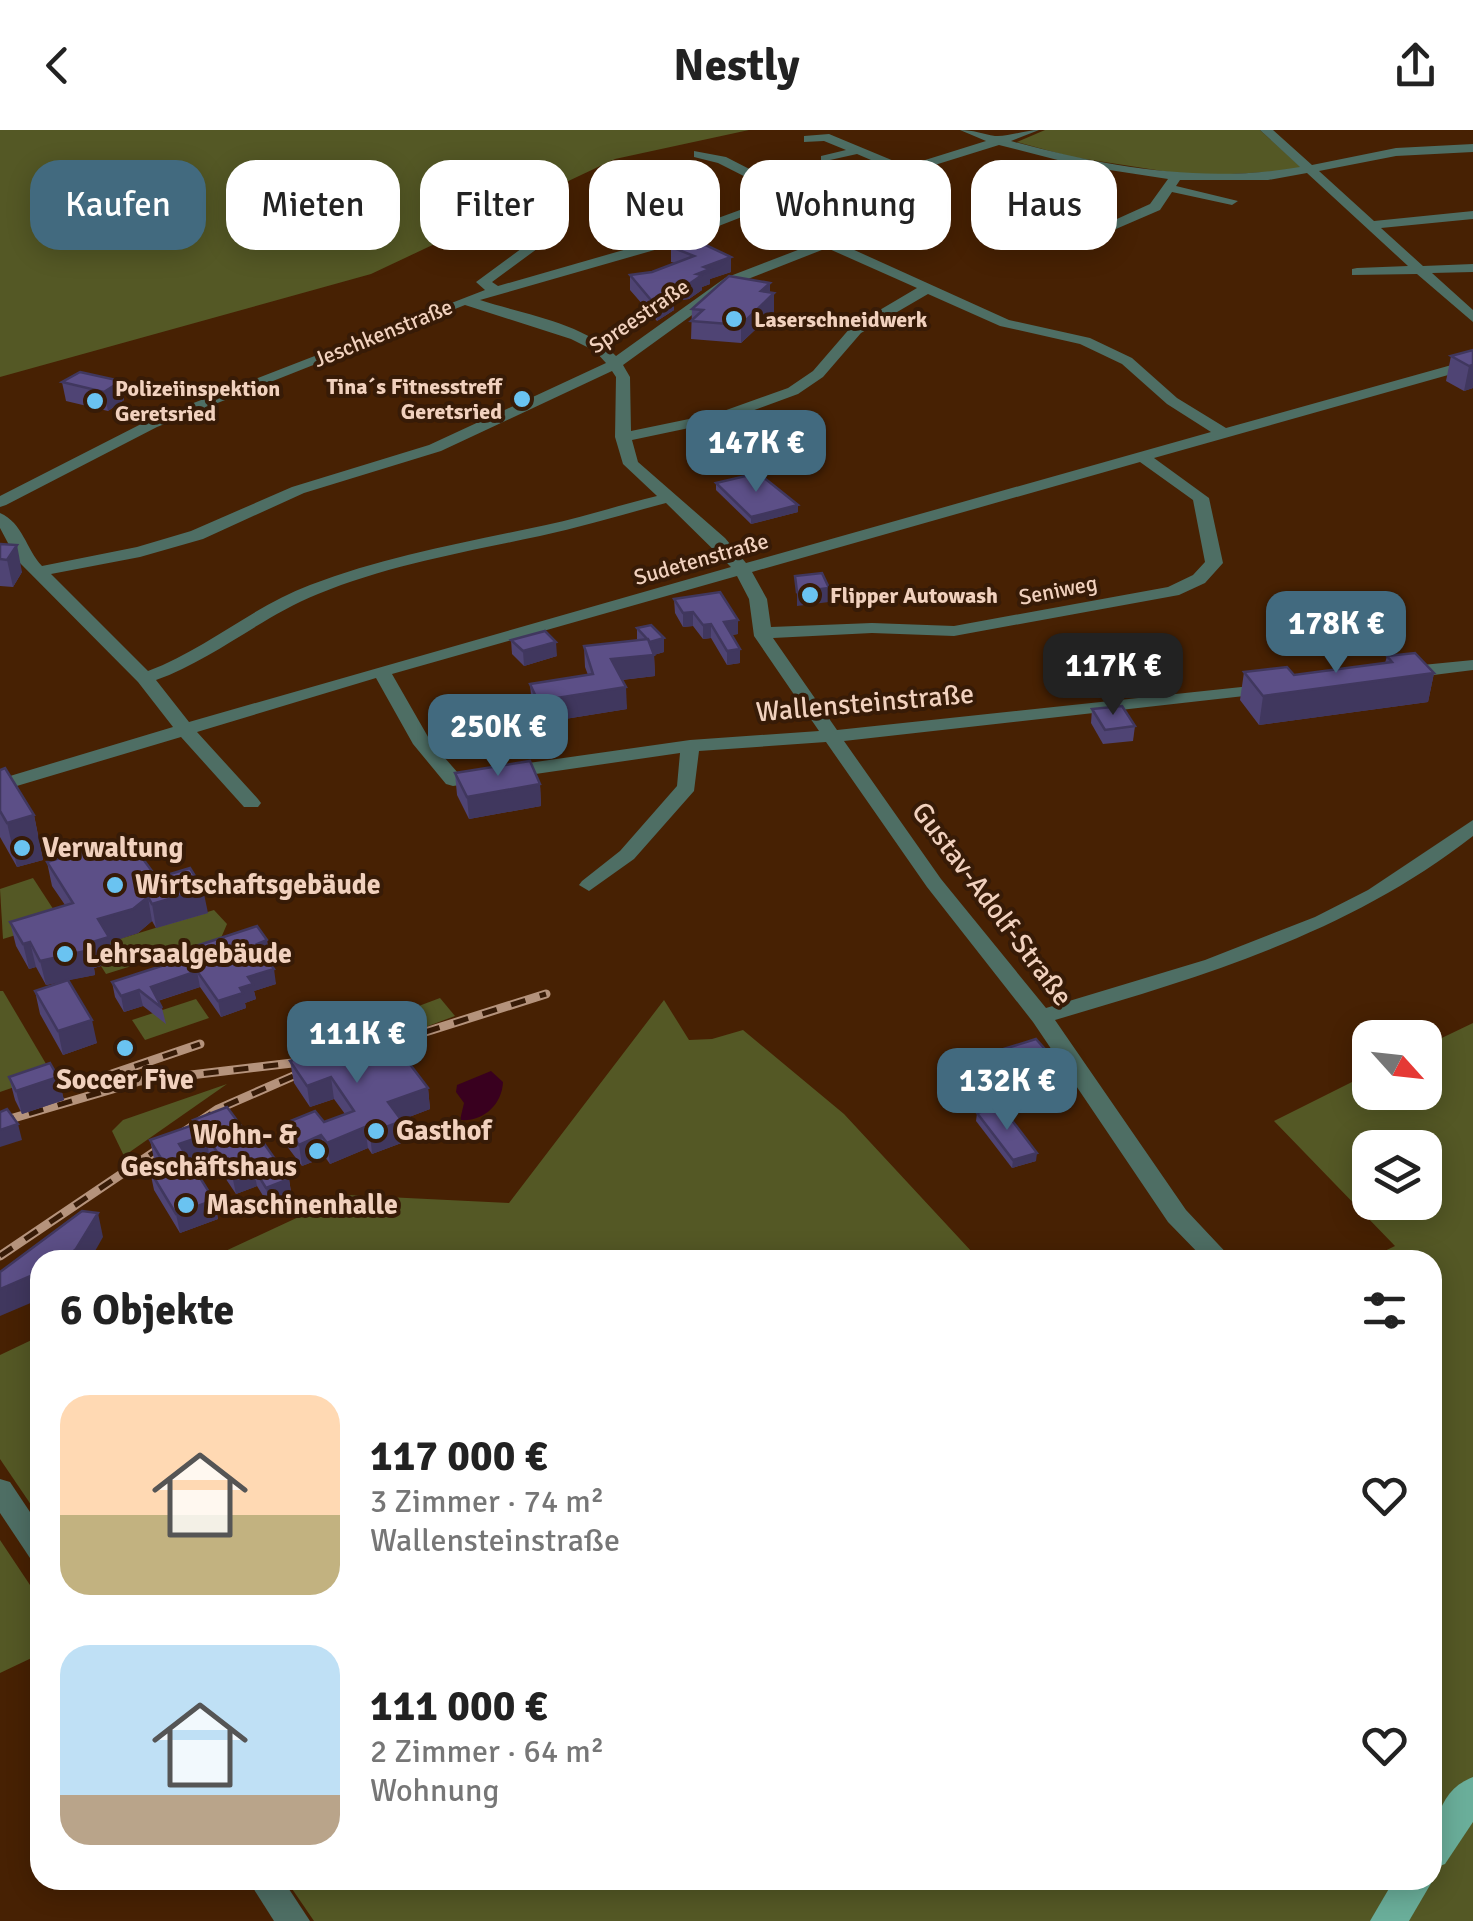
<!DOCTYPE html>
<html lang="de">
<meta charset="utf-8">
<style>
body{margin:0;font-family:Signika,sans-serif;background:#f6f6f6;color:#222;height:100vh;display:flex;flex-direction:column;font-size:38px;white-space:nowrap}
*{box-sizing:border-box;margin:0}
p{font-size:32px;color:#767676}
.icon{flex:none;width:55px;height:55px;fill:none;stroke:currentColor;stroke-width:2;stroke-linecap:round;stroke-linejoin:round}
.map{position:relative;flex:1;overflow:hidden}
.side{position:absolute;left:30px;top:1120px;width:1412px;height:640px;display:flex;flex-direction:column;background:#fff;border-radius:30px;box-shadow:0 5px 25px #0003}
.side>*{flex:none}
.banner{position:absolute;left:30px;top:30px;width:1415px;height:90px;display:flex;gap:20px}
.needle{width:65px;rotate:117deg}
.controls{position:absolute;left:1352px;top:890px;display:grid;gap:20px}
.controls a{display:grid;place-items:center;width:90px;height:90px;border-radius:20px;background:#fff;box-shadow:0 5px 25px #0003;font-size:50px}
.price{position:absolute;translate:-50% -85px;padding:0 22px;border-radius:20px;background:#426a7f;color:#fff;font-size:32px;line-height:65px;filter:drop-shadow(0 2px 5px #0008)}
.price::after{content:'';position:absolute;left:50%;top:60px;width:30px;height:22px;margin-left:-15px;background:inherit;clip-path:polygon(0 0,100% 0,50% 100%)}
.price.selected{background:#222;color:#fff}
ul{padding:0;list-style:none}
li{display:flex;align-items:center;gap:30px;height:250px;padding:0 30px}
li span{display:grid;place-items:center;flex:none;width:280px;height:200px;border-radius:30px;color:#555}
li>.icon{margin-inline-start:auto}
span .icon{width:120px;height:120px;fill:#fffc;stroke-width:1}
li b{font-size:42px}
h2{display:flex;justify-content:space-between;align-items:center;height:120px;padding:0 30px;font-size:42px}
.pill{padding:0 35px;border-radius:30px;background:#fff;box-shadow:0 5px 25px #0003;font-size:35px;line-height:90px}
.pill.selected{background:#426a7f;color:#fff}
header{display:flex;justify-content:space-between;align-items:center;height:130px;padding:0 30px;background:#fff;font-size:45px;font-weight:700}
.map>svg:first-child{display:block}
.green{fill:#545825;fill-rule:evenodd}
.water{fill:#39001f}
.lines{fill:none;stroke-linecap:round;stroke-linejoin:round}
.minor{fill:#4e6e64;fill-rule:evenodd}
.major{fill:#6aae9a;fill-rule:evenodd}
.rail-casing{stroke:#b5937c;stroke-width:9}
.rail{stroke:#371b07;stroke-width:5;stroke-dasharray:15;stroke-linecap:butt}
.wall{fill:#4f4474}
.shaded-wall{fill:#40375e}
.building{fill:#5c4f87;stroke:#40375e;stroke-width:2.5}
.poi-dot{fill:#6ac3f1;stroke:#371b07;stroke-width:4}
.labels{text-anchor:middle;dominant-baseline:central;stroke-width:8;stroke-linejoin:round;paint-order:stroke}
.far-street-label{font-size:22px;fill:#f1d1be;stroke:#371b07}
.far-poi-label{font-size:22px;font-weight:bold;fill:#f1d1be;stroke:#371b07;text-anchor:start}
.street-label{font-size:28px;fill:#f1d1be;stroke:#371b07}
.poi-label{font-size:28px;font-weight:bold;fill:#f1d1be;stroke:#371b07;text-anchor:start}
</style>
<header><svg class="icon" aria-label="back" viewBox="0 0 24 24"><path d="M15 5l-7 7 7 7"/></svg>Nestly<svg class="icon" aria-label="share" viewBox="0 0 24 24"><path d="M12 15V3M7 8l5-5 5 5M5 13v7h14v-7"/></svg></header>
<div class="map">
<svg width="1473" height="1791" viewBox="0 0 1473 1791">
<rect width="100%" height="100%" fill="#472103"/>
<g class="green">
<polygon points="0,0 749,0 615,29 371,144 0,247"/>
<polygon points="1045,0 1260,0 1304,40 1195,46 1072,27 1017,12"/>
<polygon points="33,748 61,791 3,809 0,759"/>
<polygon points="214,780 227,794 221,808 106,844 101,836 114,831 103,814"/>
<polygon points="0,861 3,861 52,944 0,962"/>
<polygon points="440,868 455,886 407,904 392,886"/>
<polygon points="196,869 209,888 145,910 132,890"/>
<polygon points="664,870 689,910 712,909 743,900 844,984 972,1122 988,1130 206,1130 346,1065 509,1073"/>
<path d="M1473 893V1791H314L286 1750H1432V1130H1366L1395 1116 1274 991 1370 943V962H1425V916ZM1370 1018H1425V1072H1370Z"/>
<polygon points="227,954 124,1026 112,1001 123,990"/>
<polygon points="40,1206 40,1388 0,1329 0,1225"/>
<polygon points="0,1410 40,1470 40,1524 0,1543"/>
</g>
<path class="water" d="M491 941 503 952C502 975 483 992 460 990L464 973 456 962 457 955Z"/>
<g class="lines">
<g class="minor">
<path d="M960 0C973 0 983 4 995 6 1008 7 1025 0 1039 0L1011 11C1105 37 1203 54 1300 37L1260 0H1273L1312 35 1396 18 1473 14V22L1396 26 1319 41 1374 91 1473 81V89L1381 98 1423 136 1473 134V142L1432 143 1473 180V192L1417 144 1352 145V139L1357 138 1408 136 1307 43 1268 50H1180L1176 56 1238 71 1232 75 1172 62 1160 80 1102 105 1097 104V98L1150 74 1168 49 1077 35 999 15 909 43 763 79 830 109 934 86V92L841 114 1009 190 1090 208 1132 228 1177 268 1226 298 1473 229V238L1154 328 1209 368 1223 433 1205 453 1179 465 954 506 872 503 773 508 837 600 1278 553 1280 557 1271 563 844 611 941 749 1046 878 1205 830 1315 787 1368 760 1473 690V706C1349 803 1204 846 1055 890L1186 1080 1233 1130H1205L1168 1092 1033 892 927 757 826 612 699 621 694 661 634 729 589 761 579 755 582 751 620 721 677 656 680 623 453 656 446 654 413 614 376 548 197 602 258 669 261 673 258 677H244L181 607 0 661V649L173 597 138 552 17 430 0 398V383C23 393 26 419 42 436L137 417 191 401 292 357 429 315 606 233 595 221 571 209 465 175 157 297 6 375 0 377V366L147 291 485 160 476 152 529 113 511 103 530 90 542 93 528 103 545 113 492 152 498 156 655 111 781 65 718 33 694 27V21L726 27 794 62 892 39 857 24 821 32V26L846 20 824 11 804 12V6L829 4 906 36 986 11ZM752 83 816 113 725 148 616 226C584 193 523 184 480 170L665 117ZM827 118 917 158 851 197 813 241 788 258 718 283 631 301 630 247 623 235 735 154ZM928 164 1000 196 1080 214 1122 234 1167 274 1211 302 746 433 725 408 638 332 632 310 727 290 798 264 823 247 861 203ZM612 241 616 247 615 307 623 334 657 366C620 375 584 387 546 395 467 412 386 426 310 455 252 477 206 519 148 541L51 444 140 427 203 409 304 363 441 321ZM1140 332 1193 370 1205 432 1193 445 1168 457 954 496 872 493 771 497 767 469 752 442ZM666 373 731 437 189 592 156 550C214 529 261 487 318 464 389 435 465 422 540 406 582 397 624 384 666 373ZM737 446 749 469 754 506 819 601 690 610 458 643 431 612 392 544Z"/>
<polygon points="1473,530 1473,540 1402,549 1393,543 1402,537"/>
<polygon points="0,1349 10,1352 40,1397 40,1432 30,1428 0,1383"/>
<polygon points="248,1750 283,1750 310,1791 274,1791"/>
</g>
<g class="major">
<path d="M1473 1647V1692L1445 1734 1432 1739C1432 1705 1435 1661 1473 1647Z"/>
<polygon points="1432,1749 1433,1750 1409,1791 1370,1791 1394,1750"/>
</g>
<g class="rail-casing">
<g id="rail">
<polyline points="368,920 546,864"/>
<polyline points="106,946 200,914"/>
<polyline points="0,992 140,951 301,932"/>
<polyline points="0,1126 218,979 321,934"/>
</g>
</g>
<use href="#rail" class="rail"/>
</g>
<g class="wall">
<polygon points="671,117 731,127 731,142 710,149 710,154 702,157 702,160 689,169 674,171 674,180 657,191 630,160 630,145 652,142 675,133 671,132"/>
<polygon points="770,163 774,163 774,182 741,213 691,209 692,179"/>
<polygon points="1473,220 1473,258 1464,261 1446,251 1451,226"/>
<polygon points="121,251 124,270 108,281 66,271 62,252"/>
<polygon points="716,353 798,382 751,394 716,360"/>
<polygon points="0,414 22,442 13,457 0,456"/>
<polygon points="674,469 738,504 732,505 740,519 740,533 727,535 711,508 703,509 693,496 683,497 675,483"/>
<polygon points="637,498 664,522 654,525 655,546 622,550 627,579 540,593 532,576 530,554 588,545 585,537 584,516 637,510"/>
<polygon points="511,510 557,526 524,536 512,524"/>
<polygon points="1387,526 1434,543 1428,572 1259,595 1240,570 1244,542 1294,545 1385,533"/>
<polygon points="1092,579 1135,596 1133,611 1103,614 1091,593"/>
<polygon points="0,640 34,685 43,730 17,737 0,707"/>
<polygon points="455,643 540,654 541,676 469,689 457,665"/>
<polygon points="47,732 157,748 208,783 156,798 152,791 138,803 110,812 114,832 94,838 95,845 68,850 97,913 63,925 40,884 35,861 65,851 46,855 36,837 29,839 16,816 10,792 65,775 52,756"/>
<polygon points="187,819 270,826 266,827 276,854 254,861 256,869 245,873 246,878 221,887 200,857 158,871 162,878 166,894 143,876 124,882 115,867 112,852 188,827"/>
<polygon points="1052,927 1050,951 979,973 963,955 965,931"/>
<polygon points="290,931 428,958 430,979 401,990 404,1012 372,1024 368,1018 330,1034 325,1027 302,1036 286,1015 283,994 324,992 345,984 334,969 310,977 294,953"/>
<polygon points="9,947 58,947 64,970 22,984 15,970"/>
<polygon points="977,983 1036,1031 1012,1038 976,991"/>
<polygon points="193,990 250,1008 289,1049 292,1069 270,1077 257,1056 236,1064 209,1024 189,1031 214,1070 218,1089 180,1103 154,1060 150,1041 159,1037 154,1029 150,1010 194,995"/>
</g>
<g class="shaded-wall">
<polygon points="731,127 731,142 710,149 710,154 702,157 702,160 689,169 674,171 674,180 657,191 656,176 667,157 697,144 704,137"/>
<polygon points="770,153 770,168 774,163 774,182 741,213 741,195 761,161"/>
<polygon points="1473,235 1473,258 1464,261 1469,236"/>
<polygon points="121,251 124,270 108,281 104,262"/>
<polygon points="798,375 798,382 751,394 751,387"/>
<polygon points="17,415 22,442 13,457 7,430"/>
<polygon points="829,458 829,472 797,476 797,462"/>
<polygon points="693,482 693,496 683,497 683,483"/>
<polygon points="738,490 738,504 724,506 724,492"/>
<polygon points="711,494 711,508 703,509 703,495"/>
<polygon points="664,508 664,522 654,525 655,546 612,551 611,529 650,512"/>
<polygon points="556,512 557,526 524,536 523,521"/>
<polygon points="740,519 740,533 727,535 727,521"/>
<polygon points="1434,543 1428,572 1259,595 1263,566"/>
<polygon points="626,557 627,579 540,593 538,571"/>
<polygon points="540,654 541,676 469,689 467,667"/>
<polygon points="34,685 43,730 17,737 7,693"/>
<polygon points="203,759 208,783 156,798 152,774"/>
<polygon points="148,767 152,791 138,803 110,812 114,832 94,838 95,845 46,855 40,831 86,814 98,789"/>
<polygon points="267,810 270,826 259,829 257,814"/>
<polygon points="30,812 36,837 29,839 23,814"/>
<polygon points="274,839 276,854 254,861 256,869 245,873 246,878 221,887 218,871 240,858 248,847"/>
<polygon points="197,841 200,857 154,872 151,857"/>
<polygon points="139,860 143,876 124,882 121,866"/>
<polygon points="92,890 97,913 63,925 58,901"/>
<polygon points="1052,927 1050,951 979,973 981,950"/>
<polygon points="58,947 64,970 22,984 16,961"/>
<polygon points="331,947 334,969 310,977 307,956"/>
<polygon points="428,958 430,979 391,994 388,972"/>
<polygon points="402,991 404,1012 372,1024 370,1003"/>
<polygon points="18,994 22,1010 0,1017 0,1000"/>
<polygon points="365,997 368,1018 330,1034 327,1013"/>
<polygon points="206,1005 209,1024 182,1033 179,1014"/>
<polygon points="321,1005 325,1027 302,1036 299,1015"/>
<polygon points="1037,1023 1036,1031 1012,1038 1013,1030"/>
<polygon points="253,1037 257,1056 236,1064 232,1045"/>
<polygon points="289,1049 292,1069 270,1077 266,1058"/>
<polygon points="214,1070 218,1089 180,1103 176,1084"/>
<polygon points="98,1083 103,1107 90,1130 64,1130"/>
<polygon points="40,1142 40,1169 0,1186 0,1159"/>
</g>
<g class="building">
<polygon points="695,110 731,127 704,137 710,139 697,144 702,145 689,154 667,157 674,164 656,176 630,145 652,142 694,126 671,117"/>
<polygon points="729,146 770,153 761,161 774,163 741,195 691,191 703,180 692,179"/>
<polygon points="1473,220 1473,235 1469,236 1451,226"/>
<polygon points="80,242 121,251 104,262 62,252"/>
<polygon points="758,343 798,375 751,387 716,353"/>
<polygon points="0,414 17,415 7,430 0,429"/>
<polygon points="822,443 829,458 797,462 795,446"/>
<polygon points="720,462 738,490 724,492 740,519 727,521 711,494 703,495 693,482 683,483 674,469"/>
<polygon points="651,495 664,508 650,512 637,498"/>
<polygon points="545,501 556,512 523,521 511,510"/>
<polygon points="648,509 654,525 611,529 626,557 538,571 530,554 593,544 584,516"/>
<polygon points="1415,523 1434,543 1263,566 1244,542 1287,537 1294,545 1392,532 1387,526"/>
<polygon points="1122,576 1135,596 1105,600 1092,579"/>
<polygon points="530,631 540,654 467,667 455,643"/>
<polygon points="5,638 34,685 7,693 0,681 0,640"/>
<polygon points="127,707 157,748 190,738 203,759 152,774 148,767 133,779 98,789 109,807 86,814 90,820 40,831 30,812 23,814 10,792 73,773 47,732"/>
<polygon points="257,796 267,810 257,814 274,839 248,847 253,854 240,858 243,863 218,871 197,841 151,857 162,878 139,860 121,866 112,852 192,826 187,819"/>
<polygon points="68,850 92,890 58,901 35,861"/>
<polygon points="383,899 428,958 388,972 402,991 370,1003 365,997 327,1013 321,1005 299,1015 283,994 315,981 324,992 354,981 331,947 307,956 290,931"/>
<polygon points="1036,909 1052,927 981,950 965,931"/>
<polygon points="50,933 58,947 16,961 9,947"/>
<polygon points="1001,976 1037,1023 1013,1030 977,983"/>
<polygon points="227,977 250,1008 258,1005 289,1049 266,1058 253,1037 232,1045 206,1005 179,1014 214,1070 176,1084 150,1041 165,1035 150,1010 196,994 193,990"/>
<polygon points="7,979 18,994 0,1000 0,982"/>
<polygon points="82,1081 98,1083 76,1119 64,1130 40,1130 40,1142 0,1159 0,1142"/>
</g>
<g class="poi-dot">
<circle cx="734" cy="189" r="10"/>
<circle cx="522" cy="269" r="10"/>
<circle cx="95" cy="271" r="10"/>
<circle cx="810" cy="465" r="10"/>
<circle cx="22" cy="718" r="10"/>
<circle cx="115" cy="755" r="10"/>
<circle cx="65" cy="824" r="10"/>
<circle cx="125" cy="918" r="10"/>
<circle cx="376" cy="1001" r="10"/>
<circle cx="317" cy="1021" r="10"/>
<circle cx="186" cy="1075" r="10"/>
</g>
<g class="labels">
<g class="far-street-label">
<text transform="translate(639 186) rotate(-34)">Spreestraße</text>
<text transform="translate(383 203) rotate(-22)">Jeschkenstraße</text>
<text transform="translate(701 429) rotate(-16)">Sudetenstraße</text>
<text transform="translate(1058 460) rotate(-11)">Seniweg</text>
</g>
<g class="far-poi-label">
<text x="754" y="189">Laserschneidwerk</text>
<text x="502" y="256" text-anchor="end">Tina´s Fitnesstreff<tspan x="502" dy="25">Geretsried</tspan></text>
<text x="115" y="258">Polizeiinspektion<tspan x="115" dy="25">Geretsried</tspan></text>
<text x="830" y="465">Flipper Autowash</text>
</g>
<g class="street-label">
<text transform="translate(865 573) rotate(-5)">Wallensteinstraße</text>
<text transform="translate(992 774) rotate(53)">Gustav-Adolf-Straße</text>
</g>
<g class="poi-label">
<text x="42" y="718">Verwaltung</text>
<text x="135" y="755">Wirtschaftsgebäude</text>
<text x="85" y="824">Lehrsaalgebäude</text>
<text x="125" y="950" text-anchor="middle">Soccer Five</text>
<text x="396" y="1001">Gasthof</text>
<text x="297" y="1005" text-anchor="end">Wohn- &amp;<tspan x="297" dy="32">Geschäftshaus</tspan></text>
<text x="206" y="1075">Maschinenhalle</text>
</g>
</g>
</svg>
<div class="controls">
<a><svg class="needle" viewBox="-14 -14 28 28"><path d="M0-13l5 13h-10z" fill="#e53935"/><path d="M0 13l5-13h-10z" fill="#767676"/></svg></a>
<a><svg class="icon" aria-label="layers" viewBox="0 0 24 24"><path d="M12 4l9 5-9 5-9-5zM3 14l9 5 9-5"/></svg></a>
</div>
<b class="price" style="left:756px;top:365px">147K €</b>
<b class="price" style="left:1336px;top:546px">178K €</b>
<b class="price selected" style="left:1113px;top:588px">117K €</b>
<b class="price" style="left:498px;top:649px">250K €</b>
<b class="price" style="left:357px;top:956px">111K €</b>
<b class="price" style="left:1007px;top:1003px">132K €</b>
<div class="banner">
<a class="pill selected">Kaufen</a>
<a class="pill">Mieten</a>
<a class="pill">Filter</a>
<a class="pill">Neu</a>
<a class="pill">Wohnung</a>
<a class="pill">Haus</a>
</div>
<section class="side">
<h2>6 Objekte<svg class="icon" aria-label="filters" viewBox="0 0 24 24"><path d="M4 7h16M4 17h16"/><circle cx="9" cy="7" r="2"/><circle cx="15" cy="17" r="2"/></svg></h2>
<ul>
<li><span style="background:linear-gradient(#ffd9b3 60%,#c2b280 0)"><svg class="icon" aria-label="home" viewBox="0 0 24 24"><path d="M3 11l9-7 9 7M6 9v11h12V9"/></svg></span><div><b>117 000 €</b><p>3 Zimmer · 74 m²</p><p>Wallensteinstraße</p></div><svg class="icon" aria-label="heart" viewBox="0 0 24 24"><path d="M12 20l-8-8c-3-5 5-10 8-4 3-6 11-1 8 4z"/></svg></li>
<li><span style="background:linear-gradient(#bfe0f5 75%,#b9a48a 0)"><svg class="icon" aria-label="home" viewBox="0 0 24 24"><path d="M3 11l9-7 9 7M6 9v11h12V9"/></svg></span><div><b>111 000 €</b><p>2 Zimmer · 64 m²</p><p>Wohnung</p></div><svg class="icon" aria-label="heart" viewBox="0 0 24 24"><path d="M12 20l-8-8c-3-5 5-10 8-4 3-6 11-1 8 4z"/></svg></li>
</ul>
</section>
</div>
